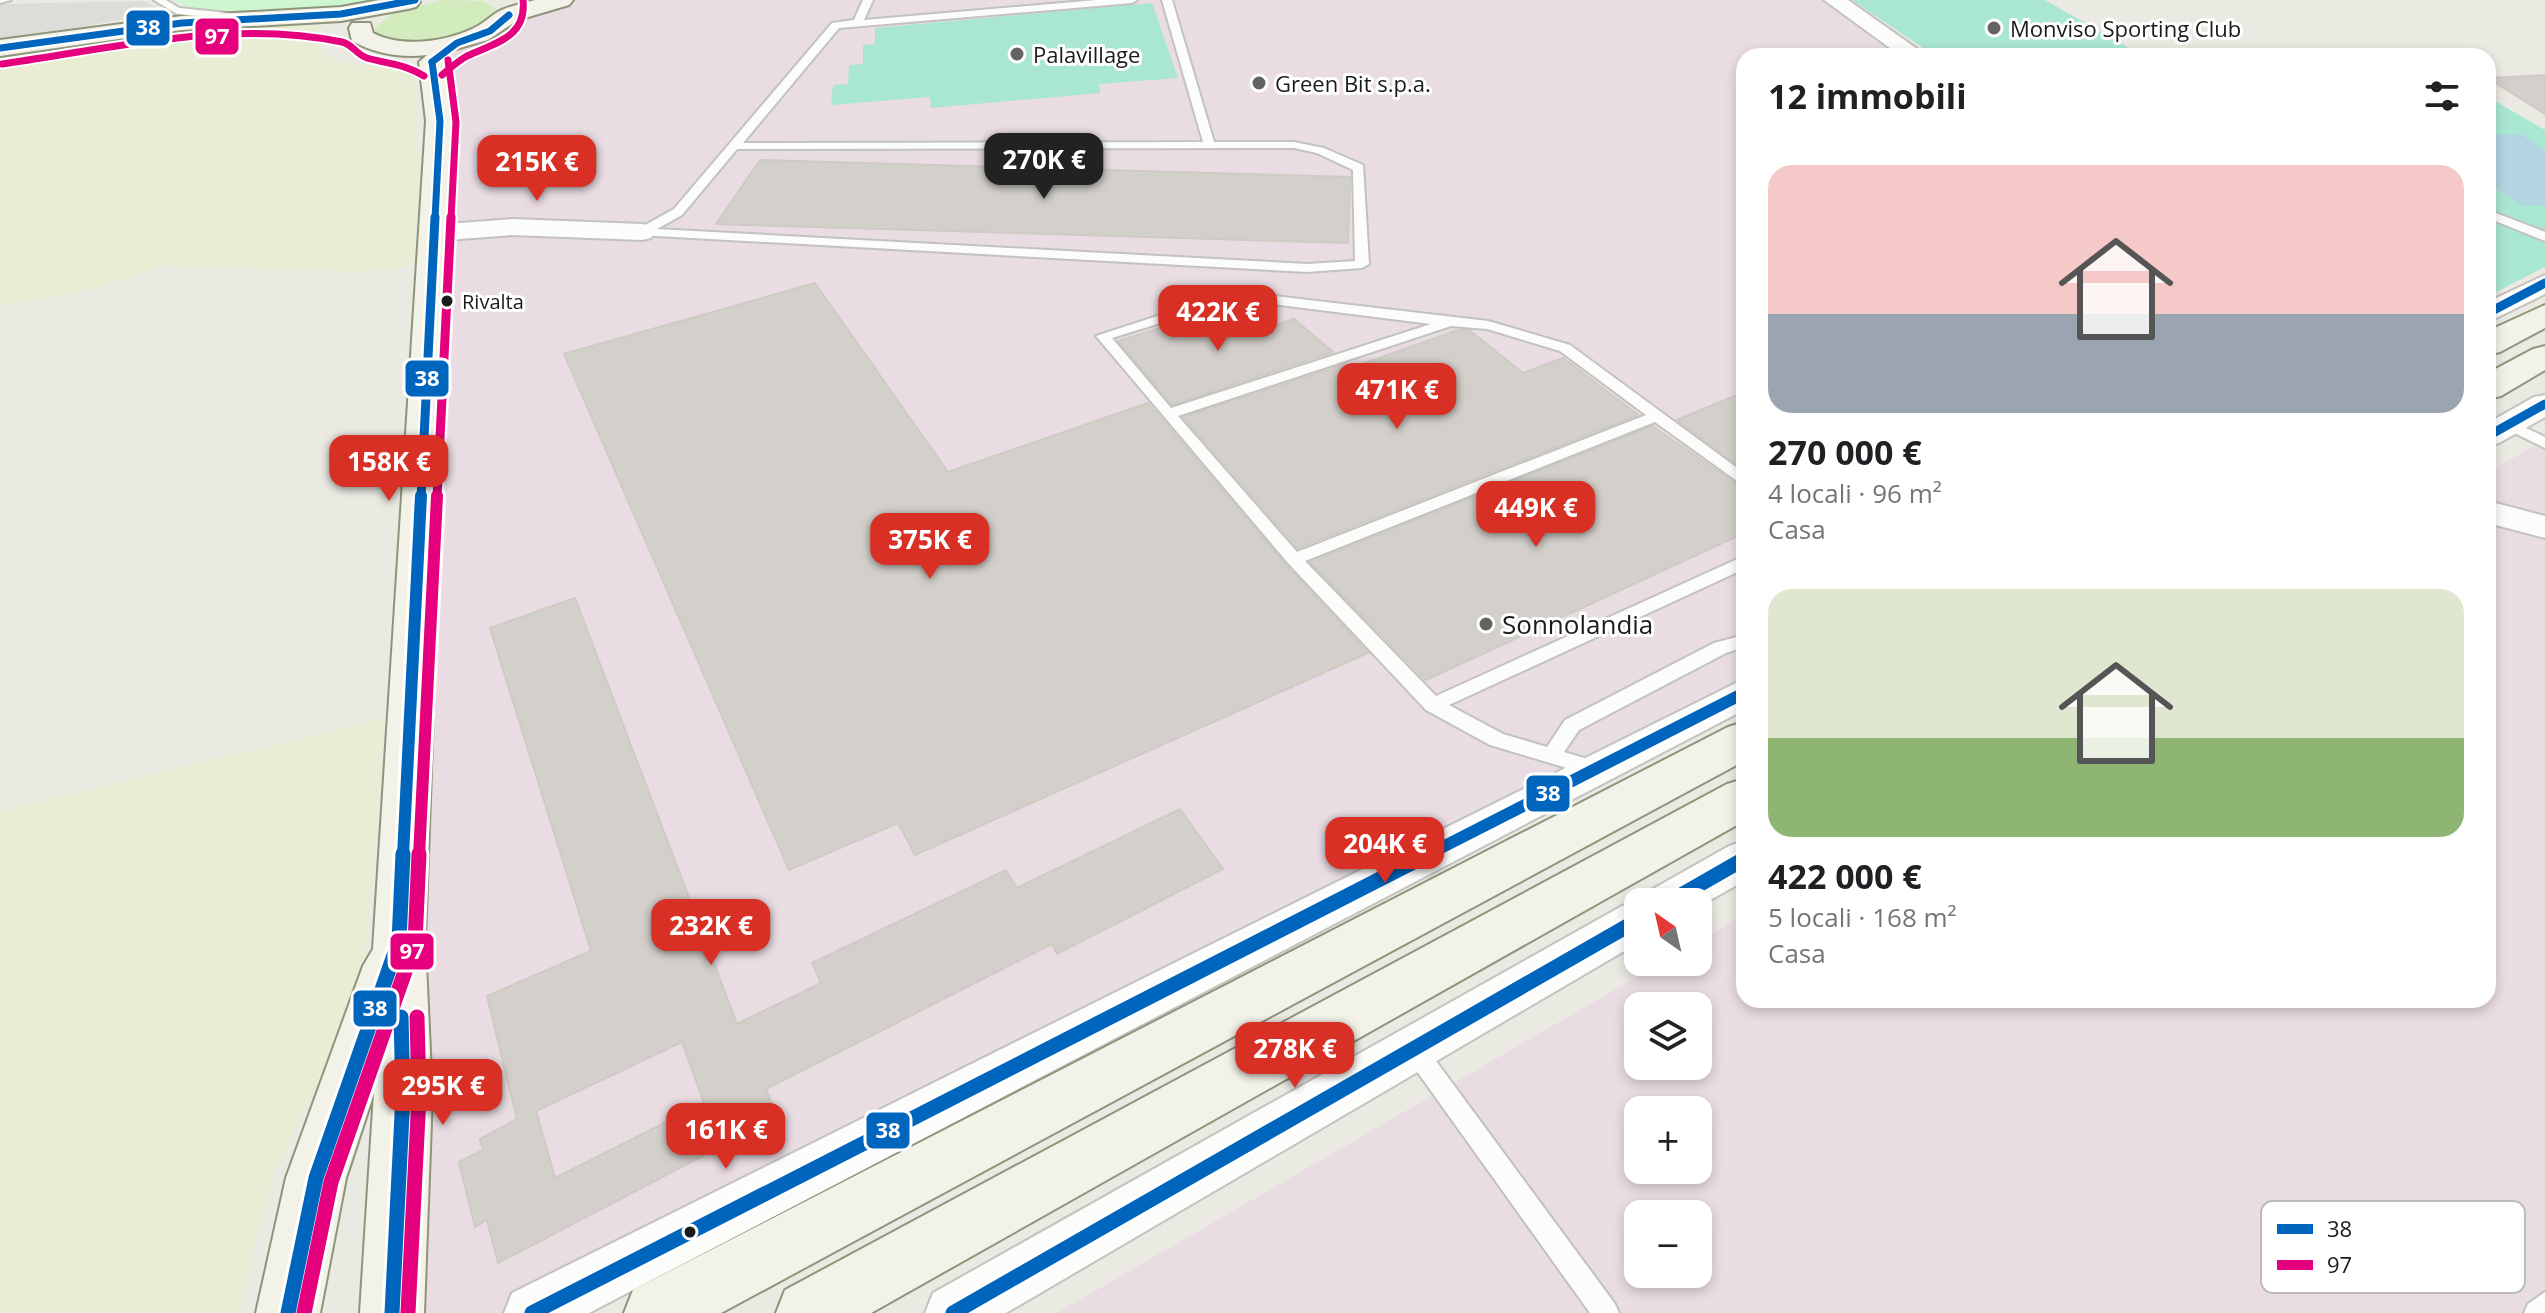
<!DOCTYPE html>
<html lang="it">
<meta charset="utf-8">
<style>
body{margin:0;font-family:"Open Sans",sans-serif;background:#f6f6f6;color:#202124;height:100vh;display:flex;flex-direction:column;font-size:30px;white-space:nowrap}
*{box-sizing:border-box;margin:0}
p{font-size:26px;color:#757577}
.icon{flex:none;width:44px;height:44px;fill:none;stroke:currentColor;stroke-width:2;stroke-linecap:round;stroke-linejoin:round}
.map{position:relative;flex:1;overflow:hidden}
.panel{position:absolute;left:1736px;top:48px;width:760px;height:960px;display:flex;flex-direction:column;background:#fff;border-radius:24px;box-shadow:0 4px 12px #0003}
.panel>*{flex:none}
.needle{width:52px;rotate:326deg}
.tools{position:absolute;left:1624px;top:888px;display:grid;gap:16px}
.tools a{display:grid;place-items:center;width:88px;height:88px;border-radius:16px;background:#fff;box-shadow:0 4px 12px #0003;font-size:40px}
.price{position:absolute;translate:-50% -68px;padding:0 18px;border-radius:16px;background:#d93025;color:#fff;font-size:26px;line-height:52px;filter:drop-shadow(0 2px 4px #0008)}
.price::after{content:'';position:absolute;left:50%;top:48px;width:24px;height:18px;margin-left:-12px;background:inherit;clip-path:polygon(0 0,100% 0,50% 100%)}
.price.active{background:#222;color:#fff}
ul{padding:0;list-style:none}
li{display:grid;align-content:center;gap:16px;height:424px;padding:0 32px}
li span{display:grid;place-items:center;height:248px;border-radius:24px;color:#555}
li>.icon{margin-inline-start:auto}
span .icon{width:144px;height:144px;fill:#fffc;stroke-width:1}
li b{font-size:34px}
h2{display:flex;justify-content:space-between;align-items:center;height:96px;padding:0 32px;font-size:34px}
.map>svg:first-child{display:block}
.industrial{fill:#e9dce2;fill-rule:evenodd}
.farmland{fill:#e9edd4}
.grass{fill:#d2ecbd}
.park{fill:#cdf5d0}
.pitch{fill:#a9e7d2}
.parking{fill:#dcdcd9}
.water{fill:#b3d4e1}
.building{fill:#d3d0cb;stroke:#cecac4;stroke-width:2;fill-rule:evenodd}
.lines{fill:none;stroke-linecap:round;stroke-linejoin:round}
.lane-casing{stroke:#c2c2bf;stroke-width:4}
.street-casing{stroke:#c2c2bf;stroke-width:4}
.secondary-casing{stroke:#90947b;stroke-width:4}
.lane{fill:#fcfcfb;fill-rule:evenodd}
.street{fill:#fcfcfb;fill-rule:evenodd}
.secondary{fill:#f2f2e8;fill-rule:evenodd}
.bus-1-far3-casing{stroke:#fff;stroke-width:11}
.bus-1-far2-casing{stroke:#fff;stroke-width:14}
.bus-1-far1-casing{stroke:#fff;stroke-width:18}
.bus-1-casing{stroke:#fff;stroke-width:21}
.bus-2-far3-casing{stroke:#fff;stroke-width:11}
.bus-2-far2-casing{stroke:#fff;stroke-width:14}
.bus-2-far1-casing{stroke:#fff;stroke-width:18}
.bus-2-casing{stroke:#fff;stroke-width:21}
.bus-1-far3{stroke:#0065bd;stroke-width:7}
.bus-1-far2{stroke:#0065bd;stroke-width:9}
.bus-1-far1{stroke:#0065bd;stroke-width:12}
.bus-1{stroke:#0065bd;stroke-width:15}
.bus-2-far3{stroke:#e5007d;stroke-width:7}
.bus-2-far2{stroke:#e5007d;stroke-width:9}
.bus-2-far1{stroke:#e5007d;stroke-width:12}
.bus-2{stroke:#e5007d;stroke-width:15}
.poi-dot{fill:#636361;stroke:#fff;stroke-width:3}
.bus-dot{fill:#1b1b1b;stroke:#fff;stroke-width:3}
.labels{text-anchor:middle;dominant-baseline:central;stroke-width:6;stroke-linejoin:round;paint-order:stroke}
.far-bus-label{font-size:20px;fill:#1b1b1b;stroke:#fff;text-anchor:start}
.far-poi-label{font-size:22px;fill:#1b1b1b;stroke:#fff;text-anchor:start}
.poi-label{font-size:26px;fill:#1b1b1b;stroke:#fff;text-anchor:start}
.key{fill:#fff;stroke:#bbb;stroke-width:2}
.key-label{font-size:22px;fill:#1b1b1b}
.line-badge{stroke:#fff;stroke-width:3}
.badge-label{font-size:22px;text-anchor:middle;font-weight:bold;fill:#fff}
</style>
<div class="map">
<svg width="2545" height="1313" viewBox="0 0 2545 1313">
<rect width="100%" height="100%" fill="#eae9e2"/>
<g class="industrial">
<polygon points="561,0 1834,0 1916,56 1744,56 1744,693 532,1313 392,1313 432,62 457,43"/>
<path d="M2545 439V1313H1057L1663 962H1698V942L1744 915V1000H2488V473ZM1638 1006H1698V1066H1638ZM1638 1110H1698V1170H1638ZM1638 1214H1698V1274H1638Z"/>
</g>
<g class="farmland">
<polygon points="265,24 323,26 317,31 315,42 322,53 340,62 374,67 414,67 415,151 423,163 417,258 404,268 366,272 163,266 85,291 0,305 0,53 154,31"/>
<polygon points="385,718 362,991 273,1175 242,1296 242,1313 0,1313 0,811"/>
</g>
<path class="grass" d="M442 0 483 1 499 11 497 18C457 38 420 54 376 35L375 28 392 13Z"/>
<path class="park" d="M172 0H392L380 6C314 11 234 28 172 0Z"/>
<g class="pitch">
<polygon points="1852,0 2045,0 2143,56 1935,56"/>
<polygon points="1152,3 1178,78 1099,84 1100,93 931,108 930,97 831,105 833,85 848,84 849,65 863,64 863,45 875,44 875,28"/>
<polygon points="2488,97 2545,130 2545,267 2488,296"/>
</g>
<polygon class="parking" points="144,1 165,12 0,41 0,4"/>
<polygon class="water" points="2520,134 2545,150 2545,205 2522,206 2488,183 2488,135"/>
<g class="building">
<polygon points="2545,75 2545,114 2488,78"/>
<polygon points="760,160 1350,177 1348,243 716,224"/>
<polygon points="815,283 948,472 1148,403 1286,565 1368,653 915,855 898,823 789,870 564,354"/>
<polygon points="1232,306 1259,331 1294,319 1333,352 1172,405 1118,341"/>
<polygon points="1458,330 1469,330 1523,373 1563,358 1638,415 1298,548 1183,417 1346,364 1351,368"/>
<polygon points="1744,392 1744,469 1677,420"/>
<polygon points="1652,426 1744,489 1744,533 1426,680 1310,562"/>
<path d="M575 598 737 1024 821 983 812 963 1006 870 1017 888 1180 809 1223 869 1057 954 1052 944 766 1089 777 1117 498 1263 487 1220 475 1227 459 1162 483 1150 480 1139 517 1119 487 996 591 951 490 628ZM682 1042 704 1103 555 1178 536 1111Z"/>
</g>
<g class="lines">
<g class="lane-casing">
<g id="lane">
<polygon points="0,0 11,0 0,3"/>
<polygon points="154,0 166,0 179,8 237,14 242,17 237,20 177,14"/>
<path d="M863 0H873L864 20 1097 0H1137L1132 3 839 28 743 143 1203 142 1162 0H1172L1214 142H1294L1324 148 1363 165 1369 264 1362 268 1307 272 638 235V229L674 209 832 23 854 20ZM1294 148 1317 153 1353 170 1355 261 1307 264 657 229 682 215 737 149Z"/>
<polygon points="2488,210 2545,232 2545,241 2488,218"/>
<path d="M1248 293 1488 321 1570 345 1744 473V486L1655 422 1305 561 1436 696 1744 556V569L1449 705 1503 734 1547 747 1565 720 1714 643 1744 635V647L1726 653 1579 730 1564 752 1604 764 1607 769 1604 774 1597 777 1490 745 1426 710 1288 563 1096 336 1216 297ZM1248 301 1431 324 1171 408 1112 338 1222 304ZM1451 326 1487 329 1560 351 1646 415 1297 552 1178 416Z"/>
<polygon points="2509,420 2545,437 2545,448 2504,428 2501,425"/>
<polygon points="1414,1038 1422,1042 1615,1304 1619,1313 1590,1313 1406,1056 1403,1049 1406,1042"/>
<polygon points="2545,1292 2545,1313 2524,1313 2528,1304"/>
</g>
</g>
<g class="street-casing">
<g id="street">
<polygon points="1824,0 1848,0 1927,56 1901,56"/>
<polygon points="512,219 642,224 651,226 655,232 651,238 642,240 512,235 434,241 425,239 421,233 425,227 434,225"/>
<polygon points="2545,275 2545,294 2488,322 2488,302"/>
<polygon points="2545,395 2545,417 2499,443 2488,446 2488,423 2534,397"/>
<polygon points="2488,501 2545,516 2545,538 2488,523"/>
<polygon points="1744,679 1744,710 589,1313 504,1313 512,1293"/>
<polygon points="1744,841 1744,881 1698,907 1698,902 1647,902 1653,889 1729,846"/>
<polygon points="1638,901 1641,902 1638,902 1638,943 1006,1313 925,1313 933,1293 1622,906"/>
</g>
</g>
<g class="secondary-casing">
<g id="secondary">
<polygon points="379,0 420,2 416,7 408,9 341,21 182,30 0,56 0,40 182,16 341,7"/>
<path d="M535 0H573L569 5 518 20 488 40 434 55 441 57 445 62 454 121 425 941 432 1095 424 1313H360L374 1093 346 1178 320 1313H256L286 1178 363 966 373 949 426 121 419 62 427 55C401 58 376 54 352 41L349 28 352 23H370L373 33C402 48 443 42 472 29 484 24 493 13 504 9 514 5 525 3 535 0Z"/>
<polygon points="2545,305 2545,328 2500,352 2488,355 2488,331"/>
<polygon points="2545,346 2545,370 2501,396 2488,399 2488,373 2533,349"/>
<polygon points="1744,722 1744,761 721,1313 624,1313 633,1290 1728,727"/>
<polygon points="1744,779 1744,821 871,1313 776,1313 785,1290 1727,784"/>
</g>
</g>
<use href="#lane" class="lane"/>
<use href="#street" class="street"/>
<use href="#secondary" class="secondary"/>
<g class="bus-1-far3-casing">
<g id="bus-1-far3">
<polyline points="0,48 182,23 341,14 415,0"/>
<polyline points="432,62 457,43 490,31 509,15"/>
<polyline points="432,62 440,121 435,219"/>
</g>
</g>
<g class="bus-1-far2-casing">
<g id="bus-1-far2">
<polyline points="2488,313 2545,283"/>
<polyline points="2488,436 2545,404"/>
<polyline points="421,498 435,217"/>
</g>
</g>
<g class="bus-1-far1-casing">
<g id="bus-1-far1">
<polyline points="403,856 421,496"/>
<polyline points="1425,856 1744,693"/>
</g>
</g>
<g class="bus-1-casing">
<g id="bus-1">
<polyline points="1669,902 1744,859"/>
<polyline points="288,1313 316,1178 399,941 403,854"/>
<polyline points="392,1313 403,1095 401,1017"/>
<polyline points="532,1313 1429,854"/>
<polyline points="953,1313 1638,920"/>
</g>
</g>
<g class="bus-2-far3-casing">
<g id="bus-2-far3">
<polyline points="448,60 456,122 451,219"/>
<path d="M2 64C112 48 231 19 342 42 352 44 357 55 367 58 388 64 405 64 424 76"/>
<path d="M442 75C450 68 458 61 467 56 495 43 527 37 523 0"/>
</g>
</g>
<g class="bus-2-far2-casing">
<polyline id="bus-2-far2" points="437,498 451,217"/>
</g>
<g class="bus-2-far1-casing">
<polyline id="bus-2-far1" points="419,856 437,496"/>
</g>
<g class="bus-2-casing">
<g id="bus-2">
<polyline points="304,1313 331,1182 415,943 419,854"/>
<polyline points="408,1313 419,1096 417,1017"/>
</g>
</g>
<use href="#bus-1-far3" class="bus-1-far3"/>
<use href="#bus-1-far2" class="bus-1-far2"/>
<use href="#bus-1-far1" class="bus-1-far1"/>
<use href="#bus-1" class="bus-1"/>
<use href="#bus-2-far3" class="bus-2-far3"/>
<use href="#bus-2-far2" class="bus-2-far2"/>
<use href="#bus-2-far1" class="bus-2-far1"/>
<use href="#bus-2" class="bus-2"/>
</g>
<g class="poi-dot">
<circle cx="1994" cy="28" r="8"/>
<circle cx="1017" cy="54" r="8"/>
<circle cx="1259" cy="83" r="8"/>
<circle cx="1486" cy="624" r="8"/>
</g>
<g class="bus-dot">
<circle cx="447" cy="301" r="7"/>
<circle cx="690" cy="1232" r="7"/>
</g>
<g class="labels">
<g class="far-bus-label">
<text x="462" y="301">Rivalta</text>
</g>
<g class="far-poi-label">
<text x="2010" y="28">Monviso Sporting Club</text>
<text x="1033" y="54">Palavillage</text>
<text x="1275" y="83">Green Bit s.p.a.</text>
</g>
<g class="poi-label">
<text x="1502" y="624">Sonnolandia</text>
</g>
</g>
<rect x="2261" y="1201" width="264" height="92" rx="12" class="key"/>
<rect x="2277" y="1224" width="36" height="10" fill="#0065bd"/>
<rect x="2277" y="1260" width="36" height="10" fill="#e5007d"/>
<g class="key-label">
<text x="2327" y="1237">38</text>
<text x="2327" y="1273">97</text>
</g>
<g class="line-badge">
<rect x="125" y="9" width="46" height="38" rx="8" fill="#0065bd"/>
<rect x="194" y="17" width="46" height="39" rx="8" fill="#e5007d"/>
<rect x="404" y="359" width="46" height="39" rx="8" fill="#0065bd"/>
<rect x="1525" y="774" width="46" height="39" rx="8" fill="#0065bd"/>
<rect x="389" y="932" width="46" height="39" rx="8" fill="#e5007d"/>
<rect x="352" y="989" width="46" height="39" rx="8" fill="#0065bd"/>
<rect x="865" y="1111" width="46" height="39" rx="8" fill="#0065bd"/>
</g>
<g class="badge-label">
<text x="148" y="35">38</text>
<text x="217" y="44">97</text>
<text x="427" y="386">38</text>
<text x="1548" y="801">38</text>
<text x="412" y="959">97</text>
<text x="375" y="1016">38</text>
<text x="888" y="1138">38</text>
</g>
</svg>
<div class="tools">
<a><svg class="needle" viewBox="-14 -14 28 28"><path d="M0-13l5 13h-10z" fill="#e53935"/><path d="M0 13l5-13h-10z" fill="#757577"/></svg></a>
<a><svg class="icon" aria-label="layers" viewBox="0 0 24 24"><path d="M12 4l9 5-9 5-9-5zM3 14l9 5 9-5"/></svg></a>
<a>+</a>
<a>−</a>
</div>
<b class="price active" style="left:1044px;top:201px">270K €</b>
<b class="price" style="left:537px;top:203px">215K €</b>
<b class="price" style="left:1218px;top:353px">422K €</b>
<b class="price" style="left:1397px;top:431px">471K €</b>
<b class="price" style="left:389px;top:503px">158K €</b>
<b class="price" style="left:1536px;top:549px">449K €</b>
<b class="price" style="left:930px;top:581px">375K €</b>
<b class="price" style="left:1385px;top:885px">204K €</b>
<b class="price" style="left:711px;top:967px">232K €</b>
<b class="price" style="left:1295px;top:1090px">278K €</b>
<b class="price" style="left:443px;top:1127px">295K €</b>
<b class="price" style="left:726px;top:1171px">161K €</b>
<section class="panel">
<h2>12 immobili<svg class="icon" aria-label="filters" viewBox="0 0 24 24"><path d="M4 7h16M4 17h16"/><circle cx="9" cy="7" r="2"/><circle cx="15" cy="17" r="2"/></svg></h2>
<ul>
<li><span style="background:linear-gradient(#f6c9c9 60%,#9aa5b1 0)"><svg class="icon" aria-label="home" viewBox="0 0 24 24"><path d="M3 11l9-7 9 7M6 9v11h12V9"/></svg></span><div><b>270 000 €</b><p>4 locali · 96 m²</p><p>Casa</p></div></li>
<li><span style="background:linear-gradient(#dfe7d0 60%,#8fb573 0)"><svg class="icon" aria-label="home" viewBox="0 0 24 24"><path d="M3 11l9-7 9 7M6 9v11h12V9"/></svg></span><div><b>422 000 €</b><p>5 locali · 168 m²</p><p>Casa</p></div></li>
</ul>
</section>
</div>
